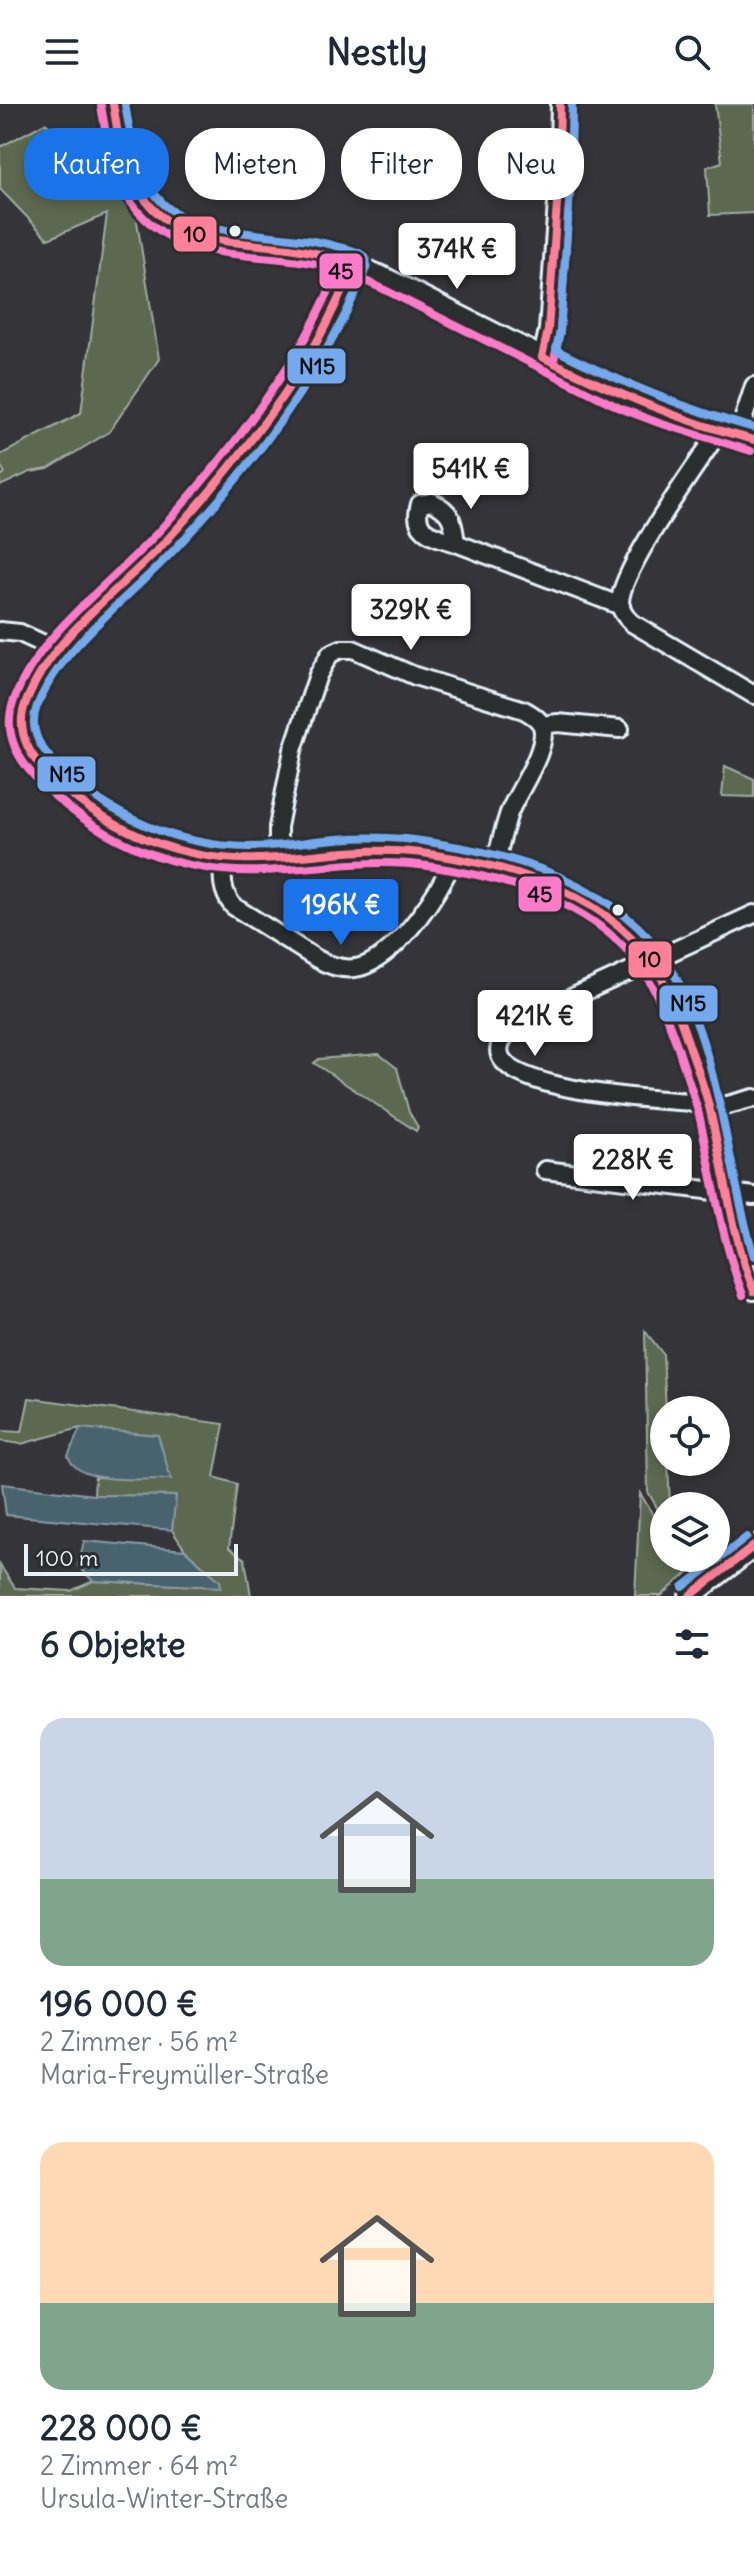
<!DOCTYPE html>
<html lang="de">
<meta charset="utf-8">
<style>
body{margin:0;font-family:Delius,sans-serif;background:#f2f2f3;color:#1f2937;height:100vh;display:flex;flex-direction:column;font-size:30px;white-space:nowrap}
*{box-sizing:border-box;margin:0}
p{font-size:26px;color:#747a83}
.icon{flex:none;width:44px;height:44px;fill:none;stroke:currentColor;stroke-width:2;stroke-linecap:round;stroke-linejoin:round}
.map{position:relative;height:1492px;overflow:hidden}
.drawer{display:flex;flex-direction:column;background:#fff;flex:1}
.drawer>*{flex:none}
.banner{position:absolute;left:24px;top:24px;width:706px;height:72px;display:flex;gap:16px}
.tools{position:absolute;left:650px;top:1292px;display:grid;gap:16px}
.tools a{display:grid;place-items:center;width:80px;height:80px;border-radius:50%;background:#fff;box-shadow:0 4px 12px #0003;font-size:40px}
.scale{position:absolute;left:24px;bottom:20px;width:214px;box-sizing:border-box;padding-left:8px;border:4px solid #e8f1f8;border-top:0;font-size:22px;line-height:28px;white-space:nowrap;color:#e8f1f8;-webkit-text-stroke:6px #2a2d2e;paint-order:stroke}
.price{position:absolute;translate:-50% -68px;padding:0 18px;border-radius:8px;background:#fff;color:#222;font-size:26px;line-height:52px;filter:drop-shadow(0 2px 4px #0008)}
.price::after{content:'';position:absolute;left:50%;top:48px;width:24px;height:18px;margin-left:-12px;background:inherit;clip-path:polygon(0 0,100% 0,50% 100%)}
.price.selected{background:#1a73e8;color:#fff}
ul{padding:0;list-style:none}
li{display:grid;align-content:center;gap:16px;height:424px;padding:0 40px}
li span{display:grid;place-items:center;height:248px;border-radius:24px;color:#555}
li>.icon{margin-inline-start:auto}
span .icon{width:144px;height:144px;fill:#fffc;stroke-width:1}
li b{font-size:34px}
h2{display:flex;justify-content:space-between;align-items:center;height:96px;padding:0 40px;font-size:34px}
.pill{padding:0 28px;border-radius:32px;background:#fff;box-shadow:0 4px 12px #0003;font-size:28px;line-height:72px}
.pill.selected{background:#1a73e8;color:#fff}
header{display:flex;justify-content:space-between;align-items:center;height:104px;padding:0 40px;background:#fff;font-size:36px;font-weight:700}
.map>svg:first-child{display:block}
.green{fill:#5b6850;stroke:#a2aca4;stroke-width:2}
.water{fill:#4a646e;stroke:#899ca5;stroke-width:2}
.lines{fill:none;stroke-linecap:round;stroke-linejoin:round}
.minor-casing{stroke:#e8f1f8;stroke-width:22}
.tertiary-casing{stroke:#e8f1f8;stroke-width:26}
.minor{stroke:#2a2d2e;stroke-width:16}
.tertiary{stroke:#2a2d2e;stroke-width:20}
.bus-1-casing{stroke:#2a2d2e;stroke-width:14}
.bus-2-casing{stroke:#2a2d2e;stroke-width:14}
.bus-3-casing{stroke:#2a2d2e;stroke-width:14}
.bus-1{stroke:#ff8097;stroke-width:8}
.bus-2{stroke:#fc7ac7;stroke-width:8}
.bus-3{stroke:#74a9ed;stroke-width:8}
.bus-dot{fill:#e8f1f8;stroke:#2a2d2e;stroke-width:3}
.line-badge{stroke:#2a2d2e;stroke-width:3}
.pale-badge-label{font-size:22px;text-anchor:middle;font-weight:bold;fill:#111}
</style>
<header><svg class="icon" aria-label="menu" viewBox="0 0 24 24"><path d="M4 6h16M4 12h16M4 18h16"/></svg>Nestly<svg class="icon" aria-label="search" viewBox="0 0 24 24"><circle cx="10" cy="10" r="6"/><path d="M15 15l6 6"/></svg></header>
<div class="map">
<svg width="754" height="1492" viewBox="0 0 754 1492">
<rect width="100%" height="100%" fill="#353539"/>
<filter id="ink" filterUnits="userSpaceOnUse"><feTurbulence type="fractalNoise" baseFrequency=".0125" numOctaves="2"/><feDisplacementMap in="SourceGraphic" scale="16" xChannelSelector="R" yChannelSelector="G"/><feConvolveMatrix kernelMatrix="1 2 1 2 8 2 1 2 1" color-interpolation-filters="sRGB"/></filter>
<g filter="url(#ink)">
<g class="green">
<polygon points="715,0 754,0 754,109 710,111 707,63 722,58"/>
<polygon points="45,19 114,67 136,111 159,255 109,328 48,365 30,368 0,382 0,373 5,369 0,361 0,351 81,309 107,110 48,135 0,85 0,43"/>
<polygon points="725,662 754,675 754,693 722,692"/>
<polygon points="379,950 397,964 409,1008 418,1023 416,1027 314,959 319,955"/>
<polygon points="645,1227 663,1250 666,1306 664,1358 668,1358 670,1402 664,1402 664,1416 648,1388"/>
<polygon points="29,1294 224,1320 214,1373 237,1380 229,1444 245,1455 251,1492 0,1492 0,1461 15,1484 71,1487 93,1477 221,1483 220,1477 185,1446 172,1426 175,1392 94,1391 95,1373 170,1374 80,1324 21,1340 0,1337 0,1327 22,1328"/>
<polygon points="640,1389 664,1429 664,1454 683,1454 691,1466 661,1492 635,1492"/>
</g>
<g class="water">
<path d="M80 1324 158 1331 171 1375C143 1374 79 1383 68 1352Z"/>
<polygon points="2,1380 94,1391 176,1392 172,1426 6,1411"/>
<polygon points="84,1437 185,1446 220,1477 221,1483 93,1477 78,1462"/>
</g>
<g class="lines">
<g class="minor-casing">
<g id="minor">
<path d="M113 0C118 27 121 58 135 82 175 152 245 135 311 147 337 152 362 162 386 173L626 294 662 308 754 336"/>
<path d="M355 160C342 187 330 215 315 241 274 312 220 377 166 437 125 482 47 543 26 598 14 628 28 650 49 671 101 724 174 755 248 755 281 755 314 748 347 746 382 744 418 747 453 754 516 766 585 787 631 833 660 862 677 902 689 940 697 964 705 987 711 1011 724 1070 730 1131 754 1187"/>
<polyline points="542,253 548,226 558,85 560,0"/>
<path d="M719 327C698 360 621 464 620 498 620 507 626 513 632 519L754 591"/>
<polyline points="738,332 754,282"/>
<path d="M456 439C434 432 411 428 420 400L432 398C453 408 453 418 456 439L621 502"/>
<polyline points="0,527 20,529 59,547"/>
<polyline points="542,621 558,619 620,625"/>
<path d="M223 754C222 773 221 787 233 802L317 855C332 863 350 868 366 861 402 845 439 789 454 754"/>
<path d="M278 754V723L293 646 318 571 330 550 341 545H353L415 572 524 606C531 610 539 614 542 622 549 645 517 688 509 709 503 727 499 745 494 764"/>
<path d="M708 999C678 997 421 987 523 916L754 810"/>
<polyline points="709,1006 754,994"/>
<polyline points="545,1066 754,1092"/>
</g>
</g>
<g class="tertiary-casing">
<polyline id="tertiary" points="690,1492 754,1442"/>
</g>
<use href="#minor" class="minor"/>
<use href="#tertiary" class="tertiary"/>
<g class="bus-1-casing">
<g id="bus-1">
<path d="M113 0C117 22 119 46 128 66 160 141 220 136 289 144 311 147 333 153 355 160"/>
<path d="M355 160C342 187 330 215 315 241 274 312 221 377 166 437 119 487 52 532 26 598 13 629 32 656 55 677 110 727 182 758 257 755 316 753 369 741 429 750 500 760 579 781 631 833 661 862 676 902 689 941 697 964 706 987 711 1011 725 1071 732 1130 754 1187"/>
<polyline points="542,253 548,226 558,85 560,0"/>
<path d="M542 253C611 287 680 317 754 336"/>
<polyline points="690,1492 754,1442"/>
</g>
</g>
<g class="bus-2-casing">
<g id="bus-2">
<path d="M101 2C106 28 109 55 120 79 157 158 234 147 306 158 332 162 357 173 381 184L622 305 659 319 751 347"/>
<path d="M344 155C331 182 319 210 304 236 263 305 213 368 159 427 111 480 40 527 14 596 1 630 20 660 45 683 103 739 181 771 263 767 319 764 371 754 428 762 496 772 573 792 623 842 651 870 665 907 678 944 685 967 694 991 700 1015 713 1074 721 1134 743 1191"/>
<polyline points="554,256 560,227 570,86 572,0"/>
</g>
</g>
<g class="bus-3-casing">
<g id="bus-3">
<path d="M125 0C131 35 137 77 166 102 180 114 198 120 216 124 257 133 299 131 339 143 346 145 357 146 362 151 367 154 366 156 367 162 325 268 252 363 174 446 130 493 62 541 37 602 27 628 43 648 61 665 112 714 178 742 249 743 278 743 308 737 337 735 371 732 407 734 441 740 511 751 585 773 638 823 719 900 722 1051 754 1152"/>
<path d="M572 0 570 86 560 227 556 246C620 278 685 305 754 324"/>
<polyline points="683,1483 747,1433"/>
</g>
</g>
<use href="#bus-1" class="bus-1"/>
<use href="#bus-2" class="bus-2"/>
<use href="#bus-3" class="bus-3"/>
</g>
</g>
<g class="bus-dot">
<circle cx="235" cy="127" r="7"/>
<circle cx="618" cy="806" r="7"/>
</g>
<g class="line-badge">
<rect x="172" y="111" width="46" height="38" rx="8" fill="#ff8097"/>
<rect x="318" y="148" width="46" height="38" rx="8" fill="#fc7ac7"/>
<rect x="286" y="243" width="61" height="38" rx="8" fill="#74a9ed"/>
<rect x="36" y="651" width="61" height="38" rx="8" fill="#74a9ed"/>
<rect x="517" y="771" width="46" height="38" rx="8" fill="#fc7ac7"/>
<rect x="627" y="836" width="46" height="39" rx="8" fill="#ff8097"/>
<rect x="658" y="880" width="61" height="39" rx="8" fill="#74a9ed"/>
</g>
<g class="pale-badge-label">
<text x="195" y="138">10</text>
<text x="341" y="175">45</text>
<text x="317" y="270">N15</text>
<text x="67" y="678">N15</text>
<text x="540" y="798">45</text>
<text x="650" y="863">10</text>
<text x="688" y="907">N15</text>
</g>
</svg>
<div class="tools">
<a><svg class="icon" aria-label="locate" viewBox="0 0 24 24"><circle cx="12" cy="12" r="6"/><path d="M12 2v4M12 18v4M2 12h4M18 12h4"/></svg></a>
<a><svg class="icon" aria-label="layers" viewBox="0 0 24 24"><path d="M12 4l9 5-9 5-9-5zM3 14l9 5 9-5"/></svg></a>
</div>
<div class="scale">100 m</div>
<b class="price" style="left:457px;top:187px">374K €</b>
<b class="price" style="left:471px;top:407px">541K €</b>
<b class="price" style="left:411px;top:548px">329K €</b>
<b class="price selected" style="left:341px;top:843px">196K €</b>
<b class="price" style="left:535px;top:954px">421K €</b>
<b class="price" style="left:633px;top:1098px">228K €</b>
<div class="banner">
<a class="pill selected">Kaufen</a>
<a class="pill">Mieten</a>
<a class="pill">Filter</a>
<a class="pill">Neu</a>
</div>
</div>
<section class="drawer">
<h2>6 Objekte<svg class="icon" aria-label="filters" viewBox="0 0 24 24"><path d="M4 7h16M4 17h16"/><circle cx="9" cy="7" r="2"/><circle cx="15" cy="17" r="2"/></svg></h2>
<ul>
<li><span style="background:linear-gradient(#c9d6e8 65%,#7fa58c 0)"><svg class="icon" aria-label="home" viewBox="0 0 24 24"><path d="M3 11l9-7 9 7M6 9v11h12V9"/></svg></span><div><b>196 000 €</b><p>2 Zimmer · 56 m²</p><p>Maria-Freymüller-Straße</p></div></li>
<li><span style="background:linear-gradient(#ffd9b3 65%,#7fa58c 0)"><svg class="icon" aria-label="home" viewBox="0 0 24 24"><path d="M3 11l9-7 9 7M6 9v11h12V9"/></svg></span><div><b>228 000 €</b><p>2 Zimmer · 64 m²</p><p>Ursula-Winter-Straße</p></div></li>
</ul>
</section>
